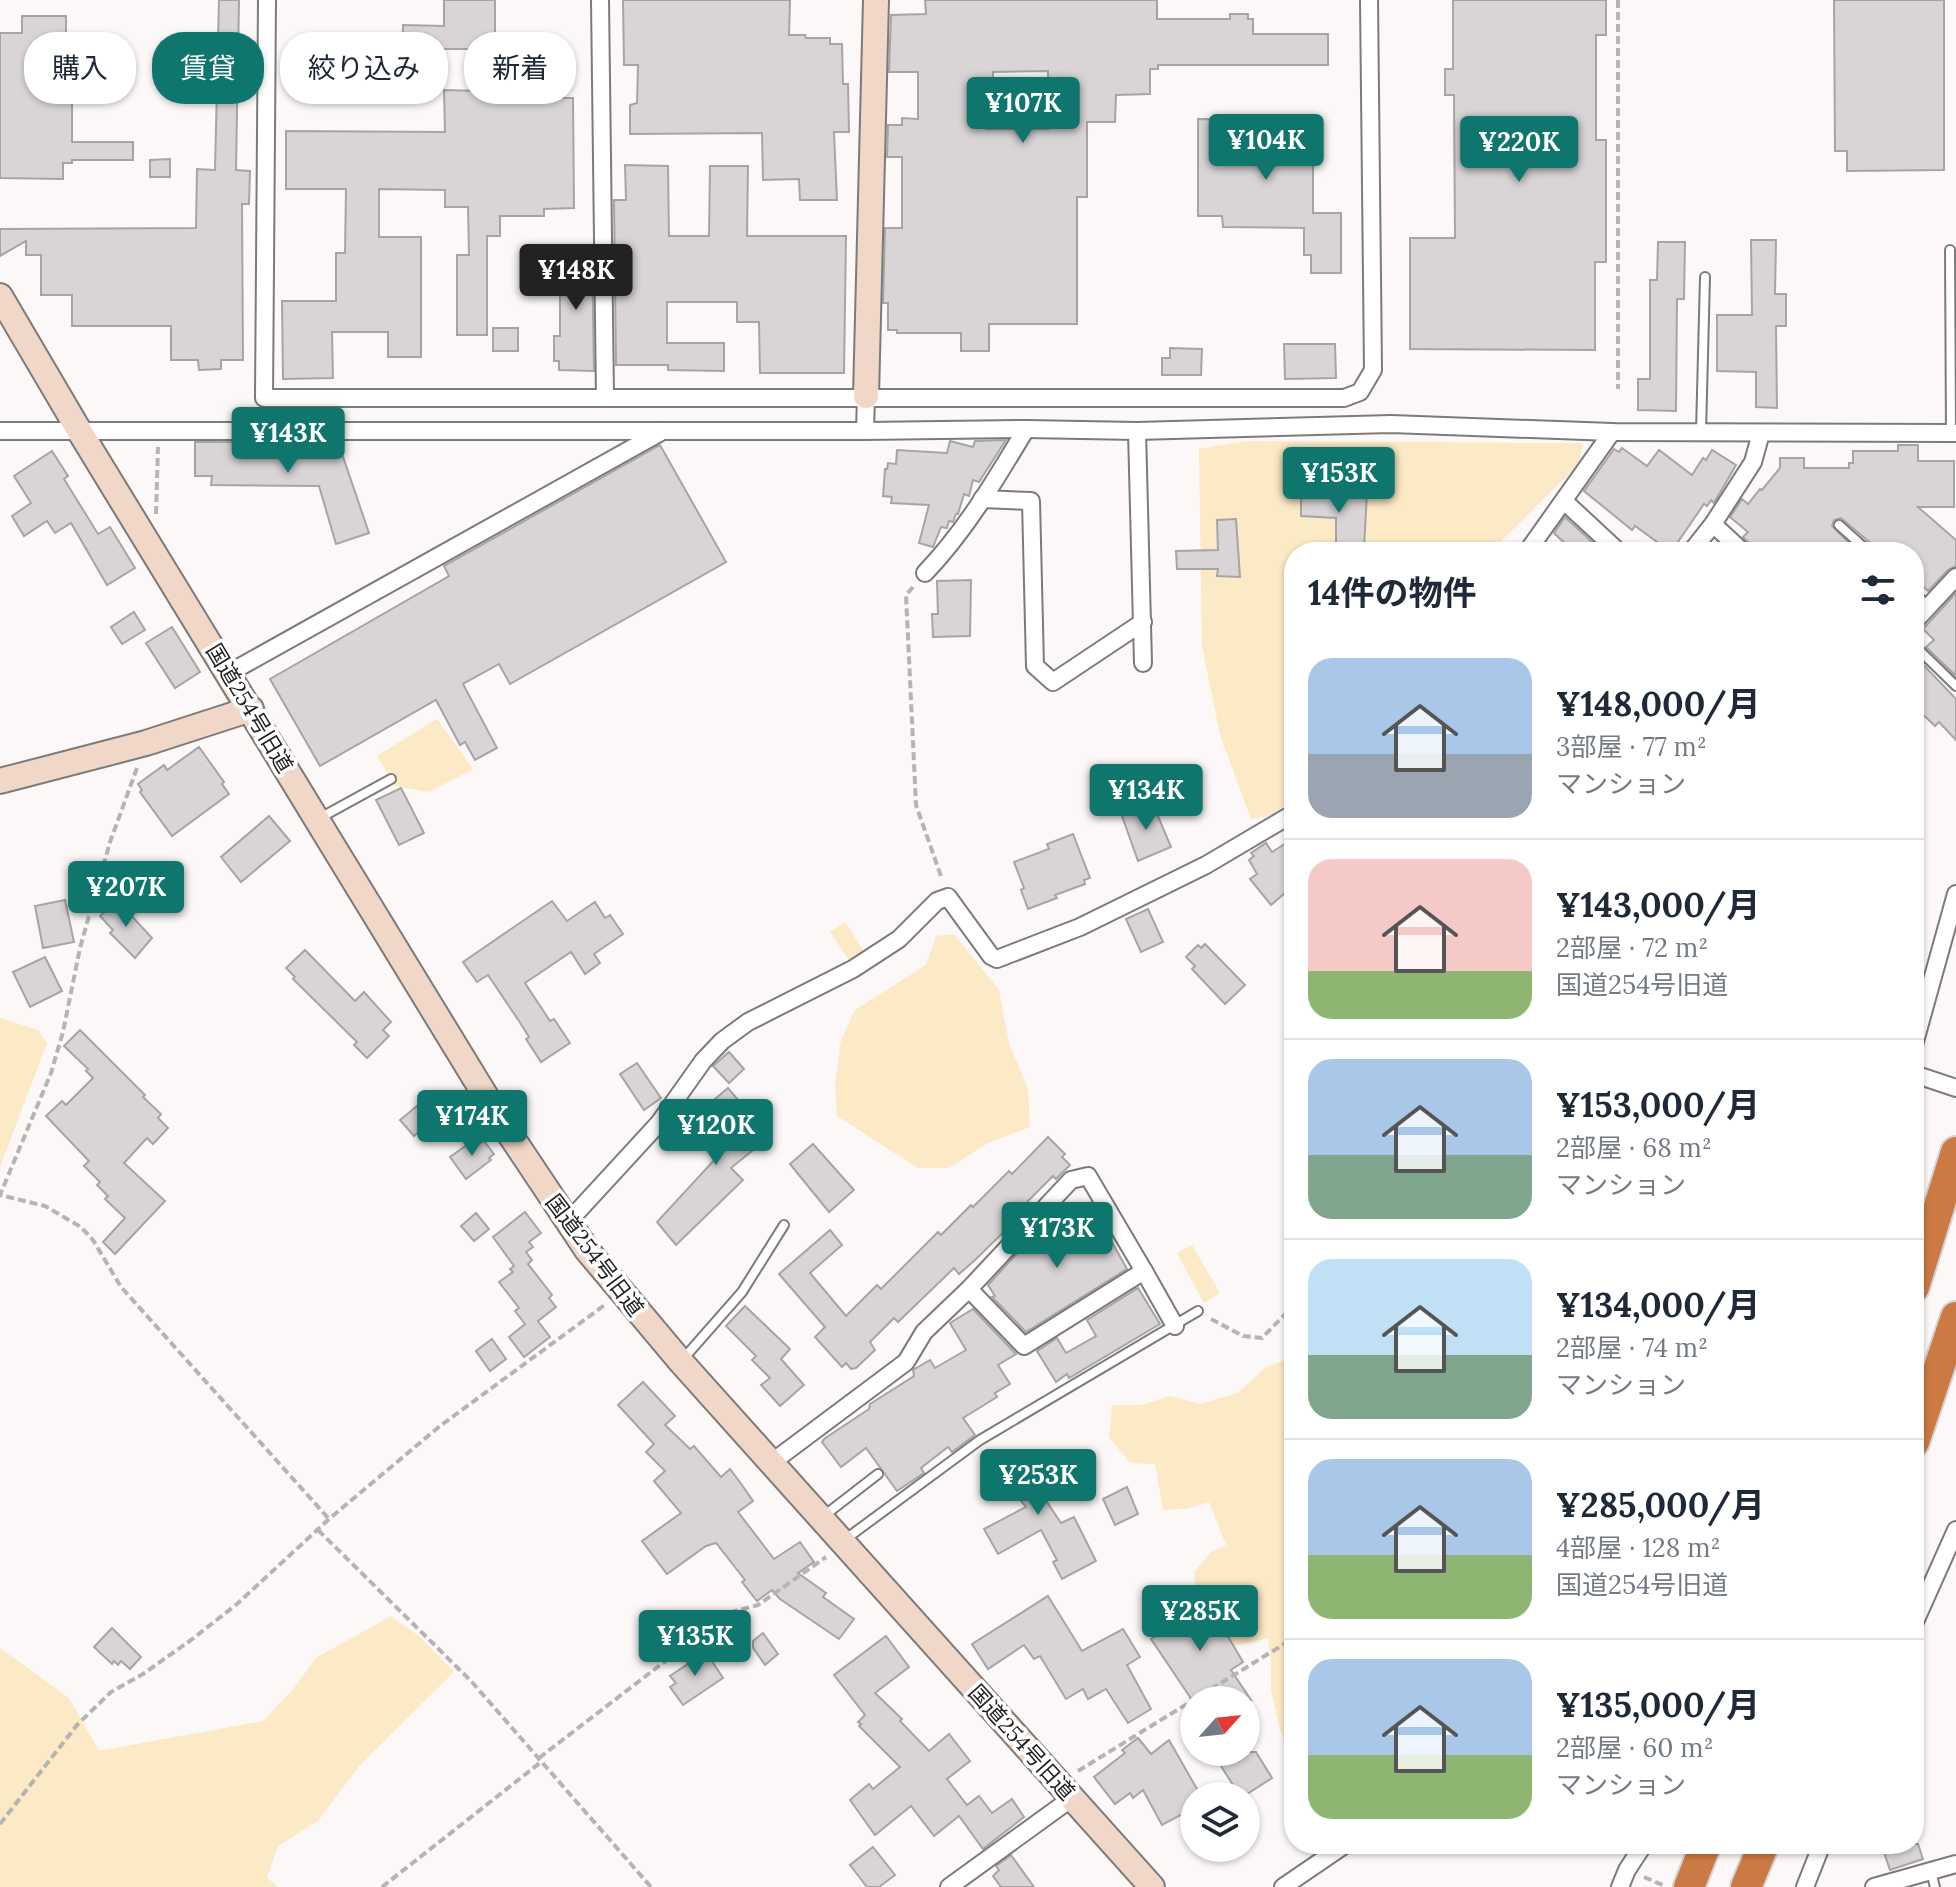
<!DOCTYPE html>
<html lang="ja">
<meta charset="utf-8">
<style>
body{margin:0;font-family:Lora,"Noto Sans JP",serif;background:#f6f6f7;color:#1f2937;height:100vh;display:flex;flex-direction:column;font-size:30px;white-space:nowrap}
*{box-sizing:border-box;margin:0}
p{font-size:26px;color:#747a83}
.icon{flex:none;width:44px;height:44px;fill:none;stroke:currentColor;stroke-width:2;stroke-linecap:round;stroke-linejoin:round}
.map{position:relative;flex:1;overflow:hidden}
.details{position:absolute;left:1284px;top:542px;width:640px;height:1312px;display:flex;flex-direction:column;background:#fff;border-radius:32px;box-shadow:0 2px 6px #0004}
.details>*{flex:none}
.top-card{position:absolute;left:24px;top:32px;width:760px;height:72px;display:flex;gap:16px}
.needle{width:52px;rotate:63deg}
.buttons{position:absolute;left:1180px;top:1686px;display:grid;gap:16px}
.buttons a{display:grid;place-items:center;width:80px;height:80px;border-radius:50%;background:#fff;box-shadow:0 2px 6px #0004;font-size:40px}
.price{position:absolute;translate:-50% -68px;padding:0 18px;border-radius:8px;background:#0f766e;color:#fff;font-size:26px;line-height:52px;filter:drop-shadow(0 2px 4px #0008)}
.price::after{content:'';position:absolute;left:50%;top:48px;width:24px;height:18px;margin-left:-12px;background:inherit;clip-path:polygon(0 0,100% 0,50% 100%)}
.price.current{background:#222;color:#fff}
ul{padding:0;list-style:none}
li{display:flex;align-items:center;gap:24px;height:200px;padding:0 24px}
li+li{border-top:2px solid #e0e1e3}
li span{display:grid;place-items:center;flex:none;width:224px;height:160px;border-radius:24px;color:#555}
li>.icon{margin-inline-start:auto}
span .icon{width:96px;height:96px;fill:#fffc;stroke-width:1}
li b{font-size:34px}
h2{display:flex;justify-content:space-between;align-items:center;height:96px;padding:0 24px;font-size:34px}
.pill{padding:0 28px;border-radius:32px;background:#fff;box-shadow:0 2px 6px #0004;font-size:28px;line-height:72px}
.pill.current{background:#0f766e;color:#fff}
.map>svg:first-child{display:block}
.green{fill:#fce9c5}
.building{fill:#d9d5d7;stroke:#a7a4a5;stroke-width:2;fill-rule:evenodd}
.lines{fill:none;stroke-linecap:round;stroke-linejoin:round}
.lane-casing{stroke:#7d7a7a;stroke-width:12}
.street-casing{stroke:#7d7a7a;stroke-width:20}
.secondary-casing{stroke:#7d7a7a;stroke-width:28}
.highway-casing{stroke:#d3d3d3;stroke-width:34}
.path{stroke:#b6b3b3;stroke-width:4;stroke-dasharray:8 4;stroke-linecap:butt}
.lane{stroke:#fff;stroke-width:8}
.street{stroke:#fff;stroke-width:16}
.secondary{stroke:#f0d7c7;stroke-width:24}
.highway{stroke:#cc7a43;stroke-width:30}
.labels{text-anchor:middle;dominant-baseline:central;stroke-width:7;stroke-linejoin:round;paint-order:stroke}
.street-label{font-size:22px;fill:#222121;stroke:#fff}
</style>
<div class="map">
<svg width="1956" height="1887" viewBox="0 0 1956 1887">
<rect width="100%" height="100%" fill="#fcf8f8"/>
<g class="green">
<polygon points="1246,441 1583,443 1578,465 1490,552 1294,552 1294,798 1270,816 1251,819 1220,735 1202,646 1199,449"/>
<polygon points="437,719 473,769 429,792 395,786 377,756"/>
<polygon points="845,922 865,953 851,963 830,932"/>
<polygon points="954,934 999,990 1009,1043 1028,1089 1030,1127 988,1143 949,1168 918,1168 837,1116 835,1085 841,1040 855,1010 926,965 936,936"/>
<polygon points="0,1018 38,1030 47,1043 0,1167"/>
<polygon points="1192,1245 1220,1293 1204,1303 1177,1253"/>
<path d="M1291 1358 1294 1359V1750L1281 1734 1271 1690V1662L1268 1638 1232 1647C1204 1623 1197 1607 1194 1572L1212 1551 1226 1545 1209 1502 1187 1509 1163 1510 1155 1464 1130 1463 1109 1437 1112 1405H1142L1170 1396 1200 1404 1238 1393 1266 1367Z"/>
<polygon points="391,1616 419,1636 454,1672 360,1765 318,1821 278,1846 267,1878 278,1887 0,1887 0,1648 69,1698 99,1751 263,1721 294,1688 316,1658"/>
</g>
<g class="building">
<polygon points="219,0 239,0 236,170 250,171 249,204 242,204 243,360 221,360 221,369 199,370 198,360 171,360 171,326 72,326 72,295 41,295 41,255 26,255 26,241 0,256 0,229 196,228 197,169 215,170"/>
<polygon points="444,0 495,0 495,49 436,49 436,83 402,82 403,25 444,26"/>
<polygon points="623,0 790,0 789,35 805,35 806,38 830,38 830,44 842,44 843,84 848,84 849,132 834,132 837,200 800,200 799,179 763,180 762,133 630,134 630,105 637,103 638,65 624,65"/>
<path d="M925 0H1157V19H1230V14H1248V19H1253V34H1328V65H1158V69H1150V94L1116 95 1115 122H1087V197H1077V324H989V351H961V333H897V330H888V303H883L885 228H902V157H887L888 125H902V118L918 119V72H889L891 15 926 14ZM1048 71V129H986L988 81H993V72Z"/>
<polygon points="1453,0 1606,0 1606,35 1596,35 1596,140 1606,140 1606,262 1595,262 1595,350 1410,349 1410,238 1455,238 1454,95 1445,95 1445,69 1453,69"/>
<polygon points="1834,0 1944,0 1944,170 1847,171 1847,151 1835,151"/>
<polygon points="22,16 66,16 66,34 72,34 72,142 133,142 133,160 72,160 72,163 63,163 63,179 0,178 0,33 22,33"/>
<polygon points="444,90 525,92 525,98 573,98 574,208 544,209 544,216 500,216 500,236 487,236 487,335 457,335 457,255 469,255 468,207 445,207 445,190 379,189 379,237 421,237 421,357 388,357 388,332 332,332 333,378 283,379 282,301 336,301 336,253 345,253 346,189 286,189 286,131 445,132"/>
<polygon points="1198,119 1313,120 1313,213 1341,213 1341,273 1311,273 1311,255 1304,255 1304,228 1223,227 1222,216 1198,216"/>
<polygon points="170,159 170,177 150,177 150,160"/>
<polygon points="625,165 668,166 669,236 709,236 710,166 748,166 747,236 846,236 844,373 760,373 759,322 737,322 737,302 667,302 667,343 724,343 724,371 668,370 668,365 616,365 614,200 626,200"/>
<polygon points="1751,240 1776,240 1775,294 1786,294 1786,326 1776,326 1777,408 1756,407 1756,372 1717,371 1717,315 1752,315"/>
<polygon points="1658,242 1685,242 1684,299 1677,299 1676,411 1638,410 1638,379 1650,379 1650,280 1657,280"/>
<polygon points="564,249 592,249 594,371 559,370 559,361 554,361 554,336 560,336 560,254 564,254"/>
<rect x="493" y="328" width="25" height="23"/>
<polygon points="1284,344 1335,344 1336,378 1285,379"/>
<polygon points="1170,348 1202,349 1201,375 1162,375 1162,358 1170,358"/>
<polygon points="1006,440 979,482 973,480 969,496 964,494 958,514 956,514 953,522 949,521 947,528 941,527 933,547 919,543 929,505 891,503 892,497 883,496 885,469 887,469 888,463 896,464 897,450 947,453 950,441 973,447 975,441"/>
<polygon points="195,442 338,442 369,533 336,544 319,486 211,485 212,476 195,476"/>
<polygon points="660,445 726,562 510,684 499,664 463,684 497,748 475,760 465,742 460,745 436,700 320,766 270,679 449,576 444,566"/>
<polygon points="1898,445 1918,445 1918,461 1954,461 1954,507 1918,507 1956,540 1956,566 1948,570 1928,591 1914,577 1914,552 1881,552 1841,518 1834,520 1832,526 1855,549 1852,552 1754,552 1751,545 1743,537 1748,532 1730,517 1742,499 1748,504 1760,489 1762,490 1780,468 1780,458 1804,458 1804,468 1849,468 1849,463 1853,463 1853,451 1898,451"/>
<polygon points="1622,448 1647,466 1659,450 1692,475 1703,458 1706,460 1712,450 1736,465 1714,503 1711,500 1707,506 1704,504 1671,552 1635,526 1632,530 1584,491 1614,449 1619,452"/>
<polygon points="52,451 68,476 64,479 98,534 110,527 135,568 107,585 71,523 55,533 47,521 24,536 12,516 31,503 14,476"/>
<polygon points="1301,489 1367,492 1364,548 1356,548 1356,552 1336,552 1336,518 1301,516"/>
<polygon points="1565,517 1603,552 1574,552 1554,533"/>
<polygon points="1236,519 1240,577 1217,576 1218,569 1177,569 1176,551 1218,550 1217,520"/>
<polygon points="971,580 970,636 933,637 932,614 938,614 937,581"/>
<polygon points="1956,593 1956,676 1926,647 1934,640 1923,629"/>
<polygon points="134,612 145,630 122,644 111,627"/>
<polygon points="172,627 200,672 175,688 146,643"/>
<polygon points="1916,657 1956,699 1956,740 1939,722 1935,726 1914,706 1914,659"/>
<polygon points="199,747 224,782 222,784 229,794 172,836 140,792 142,790 138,784 164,765 167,770"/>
<polygon points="401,788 424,833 399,845 376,800"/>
<polygon points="1152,802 1171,847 1138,861 1122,816"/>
<polygon points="269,816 290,841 241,882 221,857"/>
<polygon points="1073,834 1090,878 1084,880 1085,884 1055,895 1057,898 1028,909 1021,890 1024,888 1014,862 1049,849 1047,844"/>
<polygon points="1294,838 1294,885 1271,905 1250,879 1257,874 1249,860 1254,856 1251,853 1266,843 1272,852"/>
<polygon points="65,900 74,942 43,948 35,906"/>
<polygon points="117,900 152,938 135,958 110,933 113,930 100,916"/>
<polygon points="552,901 567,921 595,902 605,918 610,915 623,934 594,954 600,963 585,974 571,952 525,983 550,1021 554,1019 570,1043 541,1062 526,1039 529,1037 519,1021 488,975 477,982 463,962"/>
<polygon points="1148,909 1163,942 1141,952 1126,919"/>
<polygon points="1205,944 1245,985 1225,1004 1192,969 1195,966 1186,957 1198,945 1201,948"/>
<polygon points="305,950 355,1001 364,992 391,1022 383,1030 389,1036 367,1058 354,1045 357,1042 293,979 295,977 286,968"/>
<polygon points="45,957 62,991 30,1007 13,972"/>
<polygon points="80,1030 145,1095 143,1097 161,1114 158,1118 168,1128 153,1144 147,1138 124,1163 165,1201 115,1254 103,1242 125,1218 105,1199 108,1196 97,1185 100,1182 84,1166 89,1161 46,1116 62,1101 66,1105 93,1078 86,1071 88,1069 64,1046"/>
<polygon points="729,1052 744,1069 729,1083 713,1066"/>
<polygon points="637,1063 661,1098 644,1110 620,1074"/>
<polygon points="728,1088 769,1137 731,1168 743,1180 676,1245 657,1222 730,1143 702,1110"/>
<polygon points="423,1101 436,1117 414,1136 400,1120"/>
<polygon points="1048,1137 1065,1154 1062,1157 1070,1165 1056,1179 1053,1176 1027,1202 1028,1208 974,1261 959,1274 954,1268 898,1322 894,1318 870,1342 875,1350 856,1368 851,1369 846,1363 842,1367 815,1337 825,1327 779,1274 830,1230 842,1245 810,1273 846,1316 877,1285 881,1289 938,1232 941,1235 971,1205 973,1207 1009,1171 1012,1174"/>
<polygon points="475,1139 479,1144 484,1141 494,1154 489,1158 491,1160 466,1179 450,1157"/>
<polygon points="813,1144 854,1190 829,1212 790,1164"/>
<polygon points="1090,1203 1127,1269 1026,1332 992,1297 995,1296 988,1285 1022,1248 1076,1217 1074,1213"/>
<polygon points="525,1212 541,1233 529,1242 533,1247 526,1252 532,1260 528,1264 552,1295 549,1298 556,1307 538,1321 550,1337 524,1357 509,1337 525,1324 515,1311 519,1308 499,1282 513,1272 510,1269 514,1266 493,1237"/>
<polygon points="476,1213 489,1229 474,1241 461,1226"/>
<polygon points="1138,1288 1160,1324 1069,1378 1067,1374 1056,1382 1037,1351 1057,1338 1066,1353 1096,1336 1087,1320"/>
<polygon points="745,1306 790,1349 781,1359 804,1385 780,1406 761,1385 770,1378 752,1360 756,1356 726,1326"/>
<polygon points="973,1309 1016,1354 998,1365 1010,1384 995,1393 997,1397 963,1418 975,1435 952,1452 948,1447 921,1468 924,1473 897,1491 866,1448 841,1467 822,1442 824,1439 869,1409 870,1404 914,1376 913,1370 930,1360 935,1368 966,1350 950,1323"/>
<polygon points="492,1339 506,1359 490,1371 476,1351"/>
<polygon points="643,1382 675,1416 665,1425 690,1449 694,1446 721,1477 730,1469 742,1485 753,1501 738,1512 774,1559 800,1542 814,1562 798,1573 826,1593 823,1597 854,1619 839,1639 780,1599 772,1590 757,1601 742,1582 745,1580 716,1543 706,1546 667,1574 642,1541 681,1513 654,1481 665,1471 646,1452 654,1444 618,1405"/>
<polygon points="1017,1450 1035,1466 1043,1461 1056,1477 1053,1480 1055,1483 1049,1488 1051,1490 1043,1496 1061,1523 1074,1517 1096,1561 1062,1579 1053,1562 1057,1560 1041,1530 998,1554 984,1529 1026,1507 994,1468"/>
<polygon points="1127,1487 1138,1514 1115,1525 1103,1499"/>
<polygon points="1184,1591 1199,1620 1213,1611 1243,1662 1231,1670 1251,1700 1192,1700 1151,1639 1173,1625 1161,1602"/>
<polygon points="1048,1596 1082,1651 1123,1629 1140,1657 1127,1665 1151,1709 1128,1723 1106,1689 1088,1699 1083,1689 1066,1699 1040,1656 1034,1659 1024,1645 988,1669 972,1644"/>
<polygon points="112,1628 141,1657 130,1669 121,1661 118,1665 114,1661 112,1664 94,1647"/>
<polygon points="763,1633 778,1654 765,1665 753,1648 753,1641"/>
<polygon points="886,1636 909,1667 875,1693 902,1719 900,1721 929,1751 949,1734 970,1761 947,1779 967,1805 979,1796 992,1813 1012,1799 1024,1817 983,1849 959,1816 934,1836 911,1806 875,1835 850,1800 869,1784 873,1789 900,1767 859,1726 861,1724 858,1722 865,1715 834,1675"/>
<polygon points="706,1652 723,1678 683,1705 670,1687 676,1683 670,1676"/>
<polygon points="1138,1738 1151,1754 1169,1740 1201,1796 1194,1796 1194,1808 1162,1825 1143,1790 1133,1798 1130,1793 1115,1804 1094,1777 1125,1753 1122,1750"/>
<polygon points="1212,1752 1256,1752 1272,1778 1244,1796 1240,1796"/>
<polygon points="1881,1844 1918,1844 1923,1859 1890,1870"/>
<polygon points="873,1847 895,1875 879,1887 867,1887 850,1865"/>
<polygon points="1011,1855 1034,1887 1001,1887 993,1876 999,1870 996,1866"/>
</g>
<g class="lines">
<g class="lane-casing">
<g id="lane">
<polyline points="1950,250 1951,433"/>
<polyline points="1701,432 1705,277"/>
<polyline points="1839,525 1869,552"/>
<polyline points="1914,593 1928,606"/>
<polyline points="1914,645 1956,686"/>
<polyline points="318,819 391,779"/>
<polyline points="684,1358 742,1292 784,1225"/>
<polyline points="825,1515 878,1474"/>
<polyline points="843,1541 980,1440 1198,1311"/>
<polyline points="1931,1872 1935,1887"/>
</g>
</g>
<g class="street-casing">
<g id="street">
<polyline points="267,0 264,398 1344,398 1360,392 1373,370 1369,0"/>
<polyline points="600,0 605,397"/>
<polyline points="0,431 865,431 1026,429 1137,431 1391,424 1612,432 1956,433"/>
<polyline points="865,431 866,396"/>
<polyline points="1137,431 1143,663"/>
<polyline points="982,499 1031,501 1035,666 1053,682 1143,622"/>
<polyline points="1564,501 1619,552"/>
<polyline points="1713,524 1743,552"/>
<polyline points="1527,552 1612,432"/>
<polyline points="1691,552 1713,524 1753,462 1761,433"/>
<path d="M925 573C966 530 996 479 1026 429"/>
<polyline points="1914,622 1956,577"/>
<polyline points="229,673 661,432"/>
<polyline points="1914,1045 1956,894"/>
<polyline points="1914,1074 1956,1088"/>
<polyline points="567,1223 659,1123 703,1061 722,1041 748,1022 853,969 899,939 937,901 948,897 991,956 997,959 1080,927 1206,865 1294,813"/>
<polyline points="1144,1271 1175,1326"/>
<polyline points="771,1463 906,1362 924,1332 969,1289 1071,1180 1088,1176 1144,1271 1024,1346 969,1289"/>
<polyline points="1914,1624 1956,1530"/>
<polyline points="949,1887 1072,1798"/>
<polyline points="1283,1887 1346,1844"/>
<polyline points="1620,1887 1627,1870 1644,1844"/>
<polyline points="1805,1887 1822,1844"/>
<polyline points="1874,1887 1956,1864"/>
</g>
</g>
<g class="secondary-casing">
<g id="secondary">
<polyline points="0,296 80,432 501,1121 587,1250 681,1362 1152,1887"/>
<polyline points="866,396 876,0"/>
<polyline points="0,781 146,743 251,709"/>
</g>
</g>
<g class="highway-casing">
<g id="highway">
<polyline points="1914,1287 1956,1152"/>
<polyline points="1914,1442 1956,1317"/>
<polyline points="1689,1887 1706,1844"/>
<polyline points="1746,1887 1764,1844"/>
</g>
</g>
<g class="path">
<polyline points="1618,0 1618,389"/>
<polyline points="156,514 158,447"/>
<polyline points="913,587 906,595 916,805 942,879"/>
<polyline points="137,768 110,842 80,948 63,1032 51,1073 0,1195 45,1206 81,1227 93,1240 121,1287 329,1519"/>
<polyline points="1211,1319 1243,1336 1262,1338 1294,1305"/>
<polyline points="318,1530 471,1681 651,1887"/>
<polyline points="539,1758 728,1613 758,1605 826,1557"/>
<polyline points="1078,1771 1294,1638"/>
<polyline points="0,1824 77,1725 111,1692 143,1674 191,1640 237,1604 329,1519 440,1426 606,1304"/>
<polyline points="1644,1877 1665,1886"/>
<polyline points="382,1887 541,1762"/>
</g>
<use href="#lane" class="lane"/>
<use href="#street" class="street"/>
<use href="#secondary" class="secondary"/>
<use href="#highway" class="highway"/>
</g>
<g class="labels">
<g class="street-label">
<text transform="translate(250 708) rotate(59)">国道254号旧道</text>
<text transform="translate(595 1255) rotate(53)">国道254号旧道</text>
<text transform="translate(1022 1742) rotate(48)">国道254号旧道</text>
</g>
</g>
</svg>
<div class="buttons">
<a><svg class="needle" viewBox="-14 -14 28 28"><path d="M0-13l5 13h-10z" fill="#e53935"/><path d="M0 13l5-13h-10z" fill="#747a83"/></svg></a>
<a><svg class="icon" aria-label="layers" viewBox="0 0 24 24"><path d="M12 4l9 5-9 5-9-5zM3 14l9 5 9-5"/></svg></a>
</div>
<b class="price" style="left:1023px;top:145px">¥107K</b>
<b class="price" style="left:1266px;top:182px">¥104K</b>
<b class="price" style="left:1519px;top:184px">¥220K</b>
<b class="price current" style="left:576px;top:312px">¥148K</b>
<b class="price" style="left:288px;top:475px">¥143K</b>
<b class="price" style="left:1339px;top:515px">¥153K</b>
<b class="price" style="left:1146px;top:832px">¥134K</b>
<b class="price" style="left:126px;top:929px">¥207K</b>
<b class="price" style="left:472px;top:1158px">¥174K</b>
<b class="price" style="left:716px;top:1167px">¥120K</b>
<b class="price" style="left:1057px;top:1270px">¥173K</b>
<b class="price" style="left:1038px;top:1517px">¥253K</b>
<b class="price" style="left:1200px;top:1653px">¥285K</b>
<b class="price" style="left:695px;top:1678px">¥135K</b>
<div class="top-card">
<a class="pill">購入</a>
<a class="pill current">賃貸</a>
<a class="pill">絞り込み</a>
<a class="pill">新着</a>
</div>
<section class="details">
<h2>14件の物件<svg class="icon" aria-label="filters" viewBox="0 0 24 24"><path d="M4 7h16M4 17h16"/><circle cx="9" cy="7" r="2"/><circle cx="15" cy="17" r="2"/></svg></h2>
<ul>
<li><span style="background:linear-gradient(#a9c7e8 60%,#9aa5b1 0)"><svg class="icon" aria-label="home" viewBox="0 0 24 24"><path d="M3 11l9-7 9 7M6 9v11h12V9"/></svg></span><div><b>¥148,000/月</b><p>3部屋 · 77 m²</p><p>マンション</p></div></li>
<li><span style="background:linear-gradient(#f6c9c9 70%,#8fb573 0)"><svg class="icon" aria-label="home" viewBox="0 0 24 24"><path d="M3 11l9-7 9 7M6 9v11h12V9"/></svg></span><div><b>¥143,000/月</b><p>2部屋 · 72 m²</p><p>国道254号旧道</p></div></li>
<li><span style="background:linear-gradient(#a9c7e8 60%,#7fa58c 0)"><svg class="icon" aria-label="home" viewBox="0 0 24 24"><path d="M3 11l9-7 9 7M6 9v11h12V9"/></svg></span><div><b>¥153,000/月</b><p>2部屋 · 68 m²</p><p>マンション</p></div></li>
<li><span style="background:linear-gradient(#bfe0f5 60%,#7fa58c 0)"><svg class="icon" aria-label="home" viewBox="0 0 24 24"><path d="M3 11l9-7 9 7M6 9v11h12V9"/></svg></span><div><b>¥134,000/月</b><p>2部屋 · 74 m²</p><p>マンション</p></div></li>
<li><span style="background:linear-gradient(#a9c7e8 60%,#8fb573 0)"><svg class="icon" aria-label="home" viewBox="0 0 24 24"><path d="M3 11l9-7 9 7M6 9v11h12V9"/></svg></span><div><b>¥285,000/月</b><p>4部屋 · 128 m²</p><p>国道254号旧道</p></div></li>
<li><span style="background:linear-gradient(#a9c7e8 60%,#8fb573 0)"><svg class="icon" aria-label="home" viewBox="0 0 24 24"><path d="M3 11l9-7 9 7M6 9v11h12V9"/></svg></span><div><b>¥135,000/月</b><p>2部屋 · 60 m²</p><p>マンション</p></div></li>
</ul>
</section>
</div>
